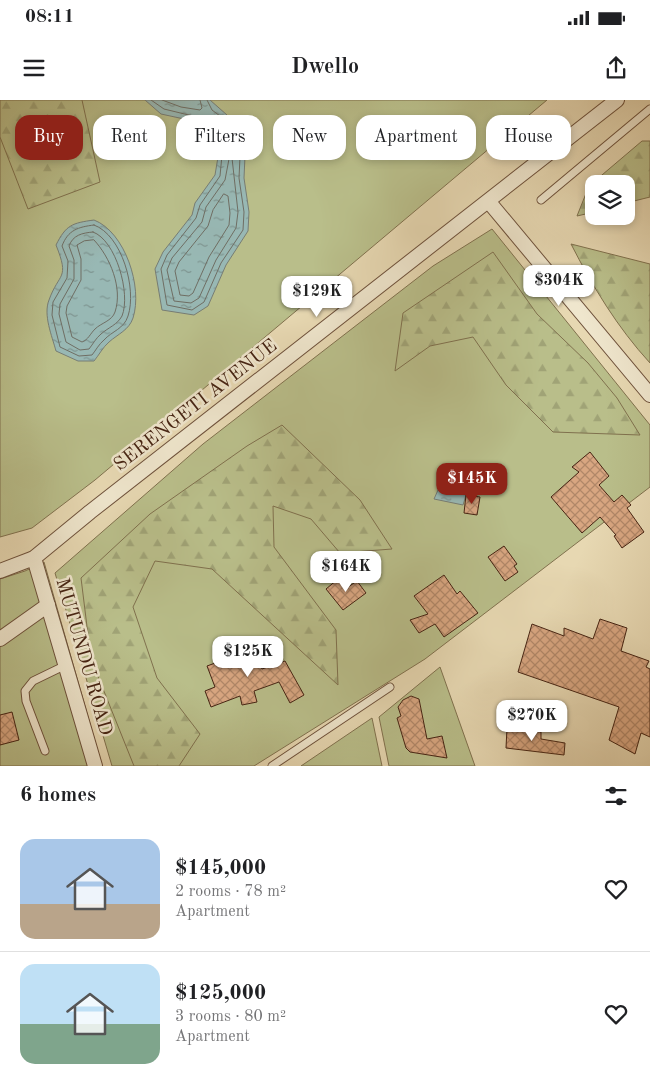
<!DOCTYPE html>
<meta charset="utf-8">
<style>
body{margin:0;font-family:"Old Standard TT",serif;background:#f2f2f2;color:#202124;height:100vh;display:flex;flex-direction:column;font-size:19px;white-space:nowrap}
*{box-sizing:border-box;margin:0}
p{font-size:16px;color:#757577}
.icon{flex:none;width:28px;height:28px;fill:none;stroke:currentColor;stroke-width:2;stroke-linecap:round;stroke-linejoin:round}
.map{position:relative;height:666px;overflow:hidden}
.details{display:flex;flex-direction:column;background:#fff;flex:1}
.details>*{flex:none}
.banner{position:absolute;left:15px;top:15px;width:620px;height:45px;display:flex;gap:10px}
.controls{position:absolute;left:585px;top:75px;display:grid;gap:10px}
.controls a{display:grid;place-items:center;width:50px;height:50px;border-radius:10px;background:#fff;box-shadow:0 2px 8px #0003;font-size:25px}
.price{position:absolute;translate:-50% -42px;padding:0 11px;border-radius:10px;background:#fff;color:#222;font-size:16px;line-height:32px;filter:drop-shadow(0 1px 2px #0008)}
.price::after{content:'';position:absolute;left:50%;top:30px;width:15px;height:11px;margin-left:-8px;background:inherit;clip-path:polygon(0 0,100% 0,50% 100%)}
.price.on{background:#8f2418;color:#fff}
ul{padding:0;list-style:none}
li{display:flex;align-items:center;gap:15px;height:125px;padding:0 20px}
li+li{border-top:1px solid #e0e0e0}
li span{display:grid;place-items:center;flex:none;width:140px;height:100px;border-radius:15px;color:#555}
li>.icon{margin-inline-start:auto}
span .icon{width:60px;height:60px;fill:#fffc;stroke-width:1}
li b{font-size:21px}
h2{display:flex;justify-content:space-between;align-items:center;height:60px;padding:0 20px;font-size:21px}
.pill{padding:0 18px;border-radius:15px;background:#fff;box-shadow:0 2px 8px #0003;font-size:18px;line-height:45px}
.pill.on{background:#8f2418;color:#fff}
.status{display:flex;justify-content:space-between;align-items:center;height:35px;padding:0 25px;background:#fff;direction:ltr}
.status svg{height:14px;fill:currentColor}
header{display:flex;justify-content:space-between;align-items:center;height:65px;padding:0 20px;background:#fff;font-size:22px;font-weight:800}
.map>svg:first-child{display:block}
.green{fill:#b9be8a;stroke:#80714e}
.forest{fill:url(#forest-firs);stroke:#80714e}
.water{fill:url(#water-ripples);stroke:#777d74}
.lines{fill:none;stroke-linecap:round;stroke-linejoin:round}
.shore{stroke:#6f6e64;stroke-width:1}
.building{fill:url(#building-cross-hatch);stroke:#462413}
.service-casing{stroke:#6e513b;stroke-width:9}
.minor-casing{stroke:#6e513b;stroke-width:16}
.service{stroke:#efe6cd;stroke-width:7}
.minor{stroke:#efe6cd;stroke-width:14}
.labels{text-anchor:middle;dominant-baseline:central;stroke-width:5;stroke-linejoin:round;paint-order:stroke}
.street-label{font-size:19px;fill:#462413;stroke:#efe6cd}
</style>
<div class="status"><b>08:11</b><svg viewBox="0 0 49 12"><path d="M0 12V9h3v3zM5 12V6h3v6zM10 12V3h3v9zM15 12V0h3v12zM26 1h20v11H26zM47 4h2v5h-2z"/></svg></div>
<header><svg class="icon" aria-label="menu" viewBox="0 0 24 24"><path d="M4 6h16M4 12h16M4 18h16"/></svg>Dwello<svg class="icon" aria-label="share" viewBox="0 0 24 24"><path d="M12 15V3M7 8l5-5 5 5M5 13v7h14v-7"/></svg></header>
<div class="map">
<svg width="650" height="666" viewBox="0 0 650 666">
<defs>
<pattern id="forest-firs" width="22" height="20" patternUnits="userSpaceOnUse" patternTransform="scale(1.25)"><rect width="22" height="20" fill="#b9be8a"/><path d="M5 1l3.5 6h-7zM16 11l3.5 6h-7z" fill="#a0a376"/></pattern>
<pattern id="water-ripples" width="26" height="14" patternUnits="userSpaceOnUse" patternTransform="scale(1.25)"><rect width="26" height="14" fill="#98b8b4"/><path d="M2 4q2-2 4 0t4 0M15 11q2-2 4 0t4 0" fill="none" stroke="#7e9591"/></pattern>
<pattern id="building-cross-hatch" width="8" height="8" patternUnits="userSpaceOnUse" patternTransform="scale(1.25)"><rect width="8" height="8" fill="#d8a681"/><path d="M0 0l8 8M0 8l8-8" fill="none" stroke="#b18768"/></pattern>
</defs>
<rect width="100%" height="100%" fill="#e7d8b2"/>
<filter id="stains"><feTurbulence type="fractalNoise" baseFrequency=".004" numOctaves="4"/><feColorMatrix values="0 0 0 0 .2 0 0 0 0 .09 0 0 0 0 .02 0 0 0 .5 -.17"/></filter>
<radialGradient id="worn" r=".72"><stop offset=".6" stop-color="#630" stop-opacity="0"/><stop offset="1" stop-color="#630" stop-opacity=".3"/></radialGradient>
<g class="green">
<polygon points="0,0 547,0 95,380 32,428 0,437"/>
<polygon points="492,129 650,325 650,387 425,559 254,666 112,666 55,473 203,344 433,166"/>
<polygon points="44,462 102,666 0,666 0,479 25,471"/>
<polygon points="440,567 475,666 389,666 379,617"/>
<polygon points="372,618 382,666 301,666"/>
</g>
<g class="forest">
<polygon points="0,0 82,0 100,82 28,109 0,37"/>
<polygon points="642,41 650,41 650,97 626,103 626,84 594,84 594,112 577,116 589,86"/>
<path d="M571 144 650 164V263C617 227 593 187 571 144Z"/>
<polygon points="493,152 537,214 588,263 617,298 640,335 553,332 506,285 473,237 430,246 395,271 403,213"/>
<polygon points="282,325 360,400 392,449 340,453 311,419 273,406 274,447 336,530 338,585 212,469 155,461 133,507 157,578 200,634 179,666 134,666 91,559 81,478 150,414 247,346"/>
</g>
<g class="water">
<polygon points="145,0 210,0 227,15 245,56 244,78 249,112 248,131 226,165 208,206 194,215 162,210 155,169 163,152 192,115 195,103 215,75 218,57 210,40 198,22 161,14"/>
<path d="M94 120C125 132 143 187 133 218 129 230 118 234 109 242 103 247 99 255 94 261H78L56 251C52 236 43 215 49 200 59 172 70 180 56 145 66 125 72 123 94 120Z"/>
<polygon points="438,390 467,392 463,405 434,399"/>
</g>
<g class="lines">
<g class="shore">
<polyline points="151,0 164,9 201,18 215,37 222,55 220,76 200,105 196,118 167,155 161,169 167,205 192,210 204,202 221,163 243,130 244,112 239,78 240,57 224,19 212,10 207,0"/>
<polyline points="162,0 181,7 200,10 202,8 200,0"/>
<polygon points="232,58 238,112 236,128 216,160 199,198 191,203 174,201 167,170 172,158 202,122 206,107 225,80 229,59"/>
<polygon points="224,94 228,96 230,113 229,125 209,157 193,193 189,196 180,195 175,171 179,162 208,126 213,110"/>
<path d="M94 125C122 135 137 189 128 216 124 229 112 231 104 240 99 244 96 250 92 255L79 256 60 247 52 215 53 202 67 178 68 161 62 146C68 130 78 127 94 125Z"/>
<path d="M93 132C116 140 131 194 122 216 117 225 109 227 101 234 96 238 93 244 89 249L80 250 66 242 59 214 60 204 74 179V160L69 146C73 135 82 133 93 132Z"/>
<path d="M94 140C110 157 123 188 115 212 112 221 101 223 95 229 90 234 88 240 82 242L72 237 66 213 67 206 81 180V159L77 145 84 141Z"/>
</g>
</g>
<g class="building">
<polygon points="590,352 609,376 599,385 614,402 622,395 631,405 627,408 644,432 622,448 614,436 616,435 600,417 582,433 551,397 579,372 572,367"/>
<polygon points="466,395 480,397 477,415 464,413"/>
<polygon points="504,446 517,464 514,466 518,472 505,481 488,457"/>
<polygon points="444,475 457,494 460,491 478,513 444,537 435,524 419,533 410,520 428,514 414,496"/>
<polygon points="338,479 345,489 357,481 366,493 343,510 326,489"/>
<polygon points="600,519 627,528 621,551 649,561 646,567 650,569 650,637 641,633 635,654 609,640 619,607 518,572 532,524 564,536 564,528 593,539"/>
<polygon points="234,546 236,553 253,547 262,569 285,561 304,595 290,603 279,582 254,591 257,602 242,605 240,596 211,607 205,591 215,587 207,566 226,559 223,550"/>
<polygon points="411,596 419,599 427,639 442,636 447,658 410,652 406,648 397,618 401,616 398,607 403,600"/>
<polygon points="12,612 19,640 0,645 0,615"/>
<polygon points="507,628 541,632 541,639 565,643 564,655 506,648"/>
</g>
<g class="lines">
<g class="service-casing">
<g id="service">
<polyline points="541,100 650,9"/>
<polyline points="45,651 26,601 25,591 33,581 66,565"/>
<polyline points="272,666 390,587"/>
</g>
</g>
<g class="minor-casing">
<g id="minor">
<polyline points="489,102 650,295"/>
<polyline points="34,458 95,666"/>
<polyline points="0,471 34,458 90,412 617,0"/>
<polyline points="0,539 48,505"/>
</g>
</g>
<use href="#service" class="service"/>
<use href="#minor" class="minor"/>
</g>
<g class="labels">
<g class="street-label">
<text transform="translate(196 306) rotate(-38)">SERENGETI AVENUE</text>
<text transform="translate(83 557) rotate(74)">MUTUNDU ROAD</text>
</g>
</g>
<rect width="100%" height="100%" filter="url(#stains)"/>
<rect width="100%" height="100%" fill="url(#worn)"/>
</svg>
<div class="controls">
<a><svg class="icon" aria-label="layers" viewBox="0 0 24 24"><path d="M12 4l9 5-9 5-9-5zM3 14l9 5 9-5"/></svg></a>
</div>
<b class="price" style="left:559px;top:207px">$304K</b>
<b class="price" style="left:317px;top:218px">$129K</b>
<b class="price on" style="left:472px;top:405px">$145K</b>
<b class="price" style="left:346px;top:493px">$164K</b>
<b class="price" style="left:248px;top:578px">$125K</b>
<b class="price" style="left:532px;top:642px">$270K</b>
<div class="banner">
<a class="pill on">Buy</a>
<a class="pill">Rent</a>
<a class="pill">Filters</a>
<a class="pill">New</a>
<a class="pill">Apartment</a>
<a class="pill">House</a>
</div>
</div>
<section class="details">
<h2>6 homes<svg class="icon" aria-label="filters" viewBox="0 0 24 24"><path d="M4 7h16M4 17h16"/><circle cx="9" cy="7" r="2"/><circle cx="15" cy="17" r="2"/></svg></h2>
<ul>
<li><span style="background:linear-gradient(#a9c7e8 65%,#b9a48a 0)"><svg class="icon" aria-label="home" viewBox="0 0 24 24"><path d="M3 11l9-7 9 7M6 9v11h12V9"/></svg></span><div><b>$145,000</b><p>2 rooms · 78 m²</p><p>Apartment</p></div><svg class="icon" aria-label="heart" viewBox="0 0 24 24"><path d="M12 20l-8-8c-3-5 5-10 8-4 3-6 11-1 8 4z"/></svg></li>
<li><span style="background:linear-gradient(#bfe0f5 60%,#7fa58c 0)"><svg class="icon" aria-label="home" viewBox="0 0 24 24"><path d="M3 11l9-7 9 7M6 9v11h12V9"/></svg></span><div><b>$125,000</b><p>3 rooms · 80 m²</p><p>Apartment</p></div><svg class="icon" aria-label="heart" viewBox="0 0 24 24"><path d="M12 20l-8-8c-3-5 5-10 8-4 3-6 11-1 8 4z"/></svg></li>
</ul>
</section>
